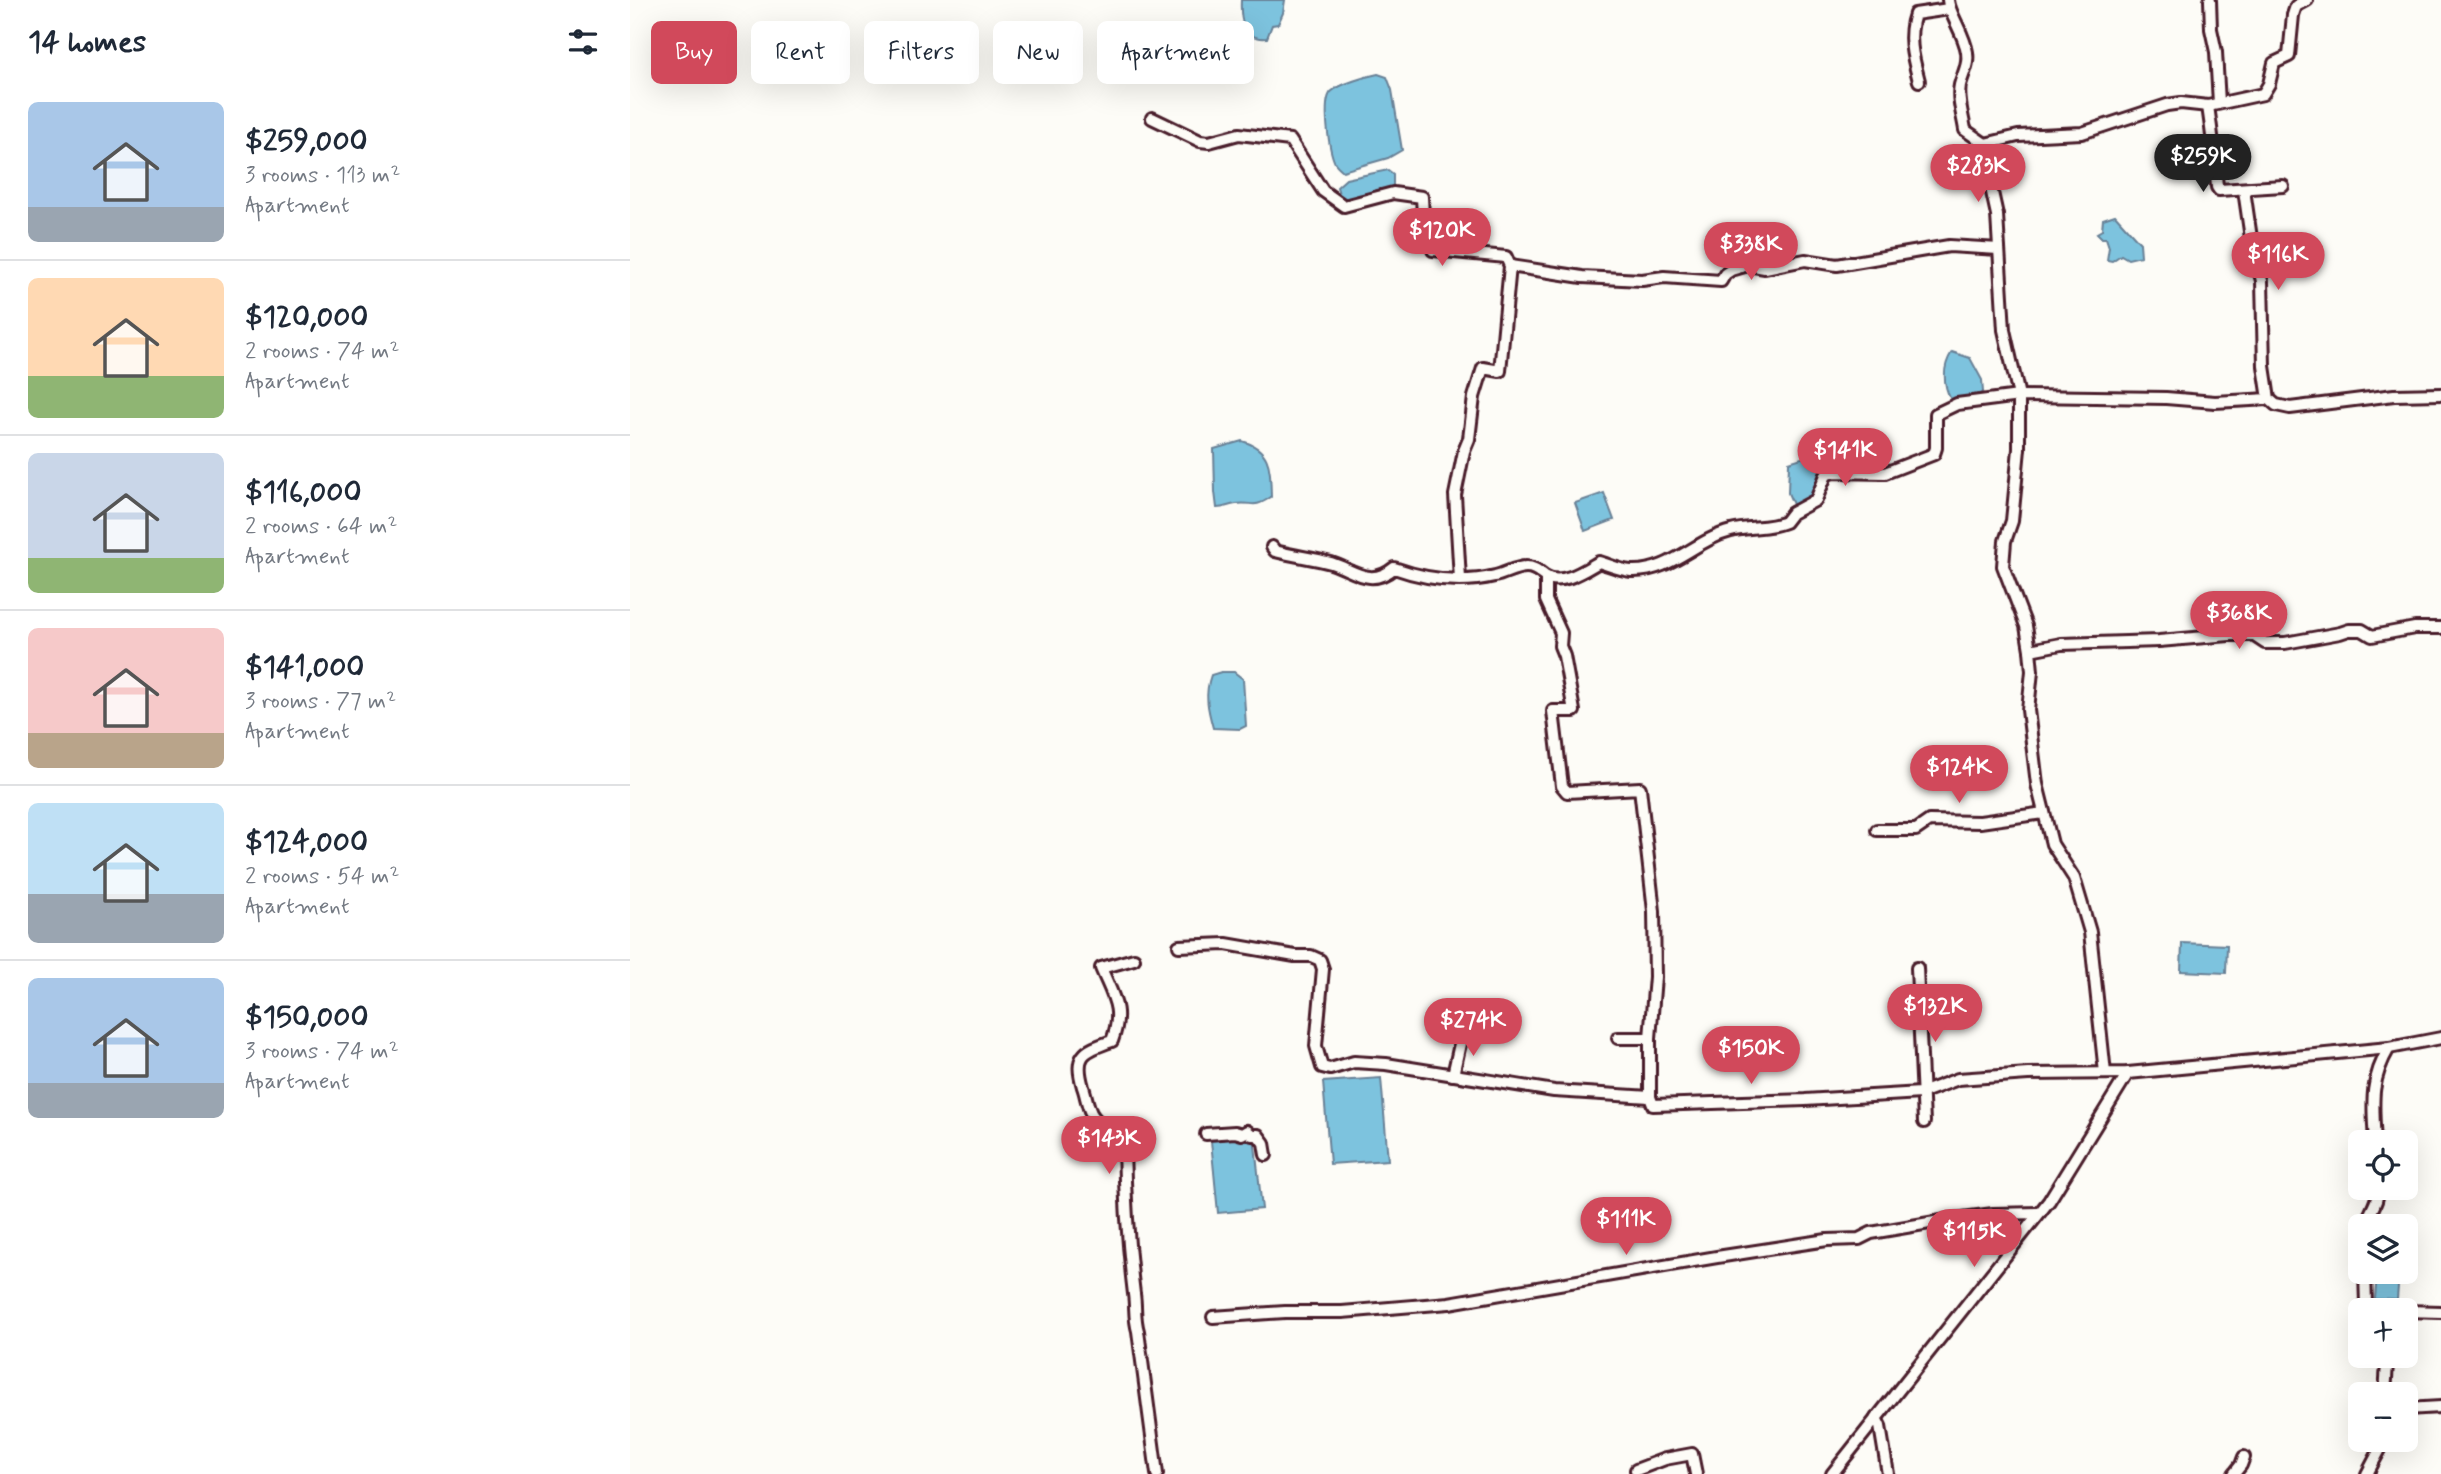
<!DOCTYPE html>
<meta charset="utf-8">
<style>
body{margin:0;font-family:Mynerve,sans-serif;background:#f6f6f7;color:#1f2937;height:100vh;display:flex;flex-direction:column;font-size:26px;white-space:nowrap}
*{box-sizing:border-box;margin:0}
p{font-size:23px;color:#747a83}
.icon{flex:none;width:38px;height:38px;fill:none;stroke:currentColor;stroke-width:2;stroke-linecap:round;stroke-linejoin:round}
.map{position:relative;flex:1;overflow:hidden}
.drawer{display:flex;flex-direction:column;background:#fff;width:630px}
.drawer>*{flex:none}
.banner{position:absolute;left:21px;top:21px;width:665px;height:63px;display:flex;gap:14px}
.fabs{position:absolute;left:1718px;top:1130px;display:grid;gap:14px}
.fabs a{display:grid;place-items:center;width:70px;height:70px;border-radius:10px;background:#fff;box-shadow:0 7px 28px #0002;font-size:35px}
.price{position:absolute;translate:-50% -60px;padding:0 16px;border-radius:24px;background:#d1495b;color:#fff;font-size:23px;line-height:46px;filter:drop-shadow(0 2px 4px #0008)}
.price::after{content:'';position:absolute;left:50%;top:42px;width:21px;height:16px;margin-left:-10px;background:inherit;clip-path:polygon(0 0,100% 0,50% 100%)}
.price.selected{background:#222;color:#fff}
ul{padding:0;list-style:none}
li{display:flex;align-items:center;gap:21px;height:175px;padding:0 28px}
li+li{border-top:2px solid #e0e1e3}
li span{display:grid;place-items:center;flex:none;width:196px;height:140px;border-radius:10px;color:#555}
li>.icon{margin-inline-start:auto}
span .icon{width:84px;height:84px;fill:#fffc;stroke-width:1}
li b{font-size:30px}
h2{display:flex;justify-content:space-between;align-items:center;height:84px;padding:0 28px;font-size:30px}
.tag{padding:0 24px;border-radius:10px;background:#fff;box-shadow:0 7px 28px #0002;font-size:24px;line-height:63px}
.tag.selected{background:#d1495b;color:#fff}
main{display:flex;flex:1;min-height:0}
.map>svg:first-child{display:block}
.water{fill:#7dc3de;stroke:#698196;stroke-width:2}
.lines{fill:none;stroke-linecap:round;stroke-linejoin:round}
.minor-casing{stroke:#4a1f2b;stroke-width:16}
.minor{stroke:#fdfcf7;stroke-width:10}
</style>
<main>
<section class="drawer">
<h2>14 homes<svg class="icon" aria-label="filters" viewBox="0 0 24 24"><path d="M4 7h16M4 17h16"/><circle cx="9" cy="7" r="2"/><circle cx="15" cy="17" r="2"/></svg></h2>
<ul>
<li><span style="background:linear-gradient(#a9c7e8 75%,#9aa5b1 0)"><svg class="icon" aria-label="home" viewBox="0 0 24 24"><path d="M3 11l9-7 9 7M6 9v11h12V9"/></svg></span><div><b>$259,000</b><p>3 rooms · 113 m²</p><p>Apartment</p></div></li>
<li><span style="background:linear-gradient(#ffd9b3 70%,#8fb573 0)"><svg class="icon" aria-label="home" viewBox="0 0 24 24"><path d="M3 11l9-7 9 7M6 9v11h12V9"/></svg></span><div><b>$120,000</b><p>2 rooms · 74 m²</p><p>Apartment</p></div></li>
<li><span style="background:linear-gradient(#c9d6e8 75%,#8fb573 0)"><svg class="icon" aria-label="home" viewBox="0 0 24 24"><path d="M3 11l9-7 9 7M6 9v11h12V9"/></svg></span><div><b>$116,000</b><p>2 rooms · 64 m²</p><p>Apartment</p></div></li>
<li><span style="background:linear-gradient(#f6c9c9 75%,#b9a48a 0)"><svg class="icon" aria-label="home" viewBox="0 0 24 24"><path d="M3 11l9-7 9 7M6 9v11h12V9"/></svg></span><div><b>$141,000</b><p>3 rooms · 77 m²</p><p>Apartment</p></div></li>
<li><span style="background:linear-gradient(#bfe0f5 65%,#9aa5b1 0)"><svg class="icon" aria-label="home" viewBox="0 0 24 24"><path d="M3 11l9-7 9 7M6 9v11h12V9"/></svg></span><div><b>$124,000</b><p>2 rooms · 54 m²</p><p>Apartment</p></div></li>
<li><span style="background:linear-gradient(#a9c7e8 75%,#9aa5b1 0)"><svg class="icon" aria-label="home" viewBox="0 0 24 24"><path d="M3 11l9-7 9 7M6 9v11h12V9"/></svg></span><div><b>$150,000</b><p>3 rooms · 74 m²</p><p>Apartment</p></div></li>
</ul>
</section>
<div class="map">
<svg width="1811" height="1474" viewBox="0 0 1811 1474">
<rect width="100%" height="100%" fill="#fdfcf7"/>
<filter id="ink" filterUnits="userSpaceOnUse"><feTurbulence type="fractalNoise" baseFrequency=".0143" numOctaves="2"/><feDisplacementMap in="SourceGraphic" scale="14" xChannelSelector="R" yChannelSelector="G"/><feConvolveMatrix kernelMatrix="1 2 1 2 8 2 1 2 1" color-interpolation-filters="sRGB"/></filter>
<g filter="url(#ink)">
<g class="water">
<path d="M611 0H655L653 13 648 24 642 25 637 38C612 40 610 19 611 0Z"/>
<path d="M748 74 757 77 762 90 772 150 758 158 713 171C710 168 707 166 705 163 699 151 692 102 701 92 709 84 738 76 748 74Z"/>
<polygon points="758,170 763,174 763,191 717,201 710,197 707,187 716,179"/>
<polygon points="1485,215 1510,243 1511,256 1498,259 1491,255 1482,261 1477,260 1479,247 1476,238 1472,238 1467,233 1472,230 1473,219"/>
<path d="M1322 352 1340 358 1352 380 1353 392 1350 396 1321 400C1313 385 1312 367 1322 352Z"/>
<path d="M612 441C642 450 640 468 641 497 622 510 623 501 606 504 598 505 595 508 587 508L585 492 584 449Z"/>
<path d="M1181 450 1191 463 1195 465C1202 485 1179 500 1165 509L1158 493 1159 462 1175 457Z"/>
<polygon points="974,493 984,520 955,531 945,503"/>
<path d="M591 672H604L613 679 616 726 610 729 583 728C578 710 574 694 581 675Z"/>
<polygon points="1552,943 1597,945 1596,973 1551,971"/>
<polygon points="751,1078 758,1160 700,1164 693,1082"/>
<polygon points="624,1136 632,1209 588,1213 581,1141"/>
<polygon points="1747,1272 1769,1272 1767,1300 1745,1299"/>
</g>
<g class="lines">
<g class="minor-casing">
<g id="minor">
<path d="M1318 0C1319 14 1334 33 1337 52 1339 65 1333 73 1330 85 1327 99 1333 116 1335 130L1355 144"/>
<polyline points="1580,0 1581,29 1586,52 1589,103"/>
<path d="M1289 81C1283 58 1277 37 1285 14L1319 9"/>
<path d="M1578 106C1582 133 1585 159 1587 187L1589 190 1653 186"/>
<polyline points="522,118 570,141 579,142 609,134 660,140 693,191 714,206 763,193 792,197 793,216 803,250 876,257 880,266 870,371 853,368 844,397 839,439 834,451 825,495 830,579"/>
<polyline points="1614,190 1621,238 1632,281 1634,366 1639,399"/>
<polyline points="880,266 952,277 1012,280 1034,277 1091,281 1095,274 1101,270 1118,265 1135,268 1175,260 1207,265 1319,246 1369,249"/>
<path d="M642 547 645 551C664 556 683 558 701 563 724 570 740 588 764 568 795 579 831 584 865 576 875 574 885 567 896 567 904 567 908 571 915 576 931 587 955 570 969 562 979 565 990 570 1001 571 1040 573 1065 540 1101 531 1118 526 1139 529 1155 522L1162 513 1186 500 1196 475 1203 472 1255 473 1304 454 1306 448V414L1327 404 1389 396 1536 398 1585 402 1639 399 1646 405 1660 408 1764 395 1811 394"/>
<polyline points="916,577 916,600 931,633 930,646 934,656 944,711 923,711 932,786 937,792 1010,788 1024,911 1025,977 1020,1038 1020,1097 1023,1105 1175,1100 1291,1093 1328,1079 1398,1074 1498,1073 1759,1048 1811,1038"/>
<polyline points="1400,650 1431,644 1529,641 1599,635 1623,635 1635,643 1655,643 1710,633 1719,630 1732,630 1742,636 1785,628 1811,628"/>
<polyline points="1247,830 1286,830 1299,821 1350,822 1414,813"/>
<polyline points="549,946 596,944 665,956 681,956 690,960 693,969 686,1046 692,1067 700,1069 724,1062 756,1064 924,1091 1020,1097"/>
<path d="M504 959 471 968C483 997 494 1009 482 1041 452 1051 444 1056 453 1087 456 1095 457 1105 461 1113 469 1128 485 1128 494 1148 495 1197 498 1245 504 1294 506 1307 504 1318 508 1331L527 1474"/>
<polyline points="1287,968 1294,1122"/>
<polyline points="988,1038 1020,1038"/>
<polyline points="1475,1073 1460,932 1444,878 1422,844 1407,784 1398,710 1402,671 1400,650 1396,626 1373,566 1375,541 1382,521 1389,449 1389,396 1374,330 1367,215 1358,174 1355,144 1388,136 1452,133 1537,105 1551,103 1578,106 1633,94 1639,84 1644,63 1659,56 1663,15 1666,6 1677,0"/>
<polyline points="823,1075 832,1035"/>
<polyline points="576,1134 605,1132 612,1134 617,1131 622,1135 628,1135 634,1143 636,1155"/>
<path d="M1745 1143C1743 1105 1739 1082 1759 1048"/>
<path d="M1735 1227C1738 1213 1749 1203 1748 1188"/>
<polyline points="1735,1272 1736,1305 1744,1311"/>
<polyline points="1764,1311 1765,1311"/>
<polyline points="1776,1311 1811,1312"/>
<polyline points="583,1317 655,1312 712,1312 819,1303 1087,1257 1197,1240 1229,1239 1241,1233 1317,1220 1363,1214 1409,1213"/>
<polyline points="1754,1356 1757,1363 1755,1395"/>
<polyline points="1776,1409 1811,1407"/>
<polyline points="1246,1418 1250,1426 1258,1474"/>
<polyline points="1006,1470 1035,1459 1062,1454 1066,1474"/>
<polyline points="1202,1474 1419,1201 1498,1073"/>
<polyline points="1604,1474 1611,1465 1614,1457"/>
<polyline points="1737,1474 1755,1440"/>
</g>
</g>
<use href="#minor" class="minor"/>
</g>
</g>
</svg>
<div class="fabs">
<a><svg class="icon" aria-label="locate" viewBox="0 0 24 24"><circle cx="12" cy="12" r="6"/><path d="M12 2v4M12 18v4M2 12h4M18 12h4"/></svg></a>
<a><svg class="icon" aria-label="layers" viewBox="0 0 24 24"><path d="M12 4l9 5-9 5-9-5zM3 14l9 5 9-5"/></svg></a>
<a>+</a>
<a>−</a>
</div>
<b class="price selected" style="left:1573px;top:194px">$259K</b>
<b class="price" style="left:1348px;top:204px">$283K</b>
<b class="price" style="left:812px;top:268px">$120K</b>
<b class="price" style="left:1121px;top:282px">$338K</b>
<b class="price" style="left:1648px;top:292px">$116K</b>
<b class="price" style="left:1215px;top:488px">$141K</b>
<b class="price" style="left:1609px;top:651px">$368K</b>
<b class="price" style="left:1329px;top:805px">$124K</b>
<b class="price" style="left:1305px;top:1044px">$132K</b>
<b class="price" style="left:843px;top:1058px">$274K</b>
<b class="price" style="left:1121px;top:1086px">$150K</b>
<b class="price" style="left:479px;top:1176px">$143K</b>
<b class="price" style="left:996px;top:1257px">$111K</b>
<b class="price" style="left:1344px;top:1269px">$115K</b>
<div class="banner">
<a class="tag selected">Buy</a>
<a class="tag">Rent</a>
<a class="tag">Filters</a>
<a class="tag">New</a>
<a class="tag">Apartment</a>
</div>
</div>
</main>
